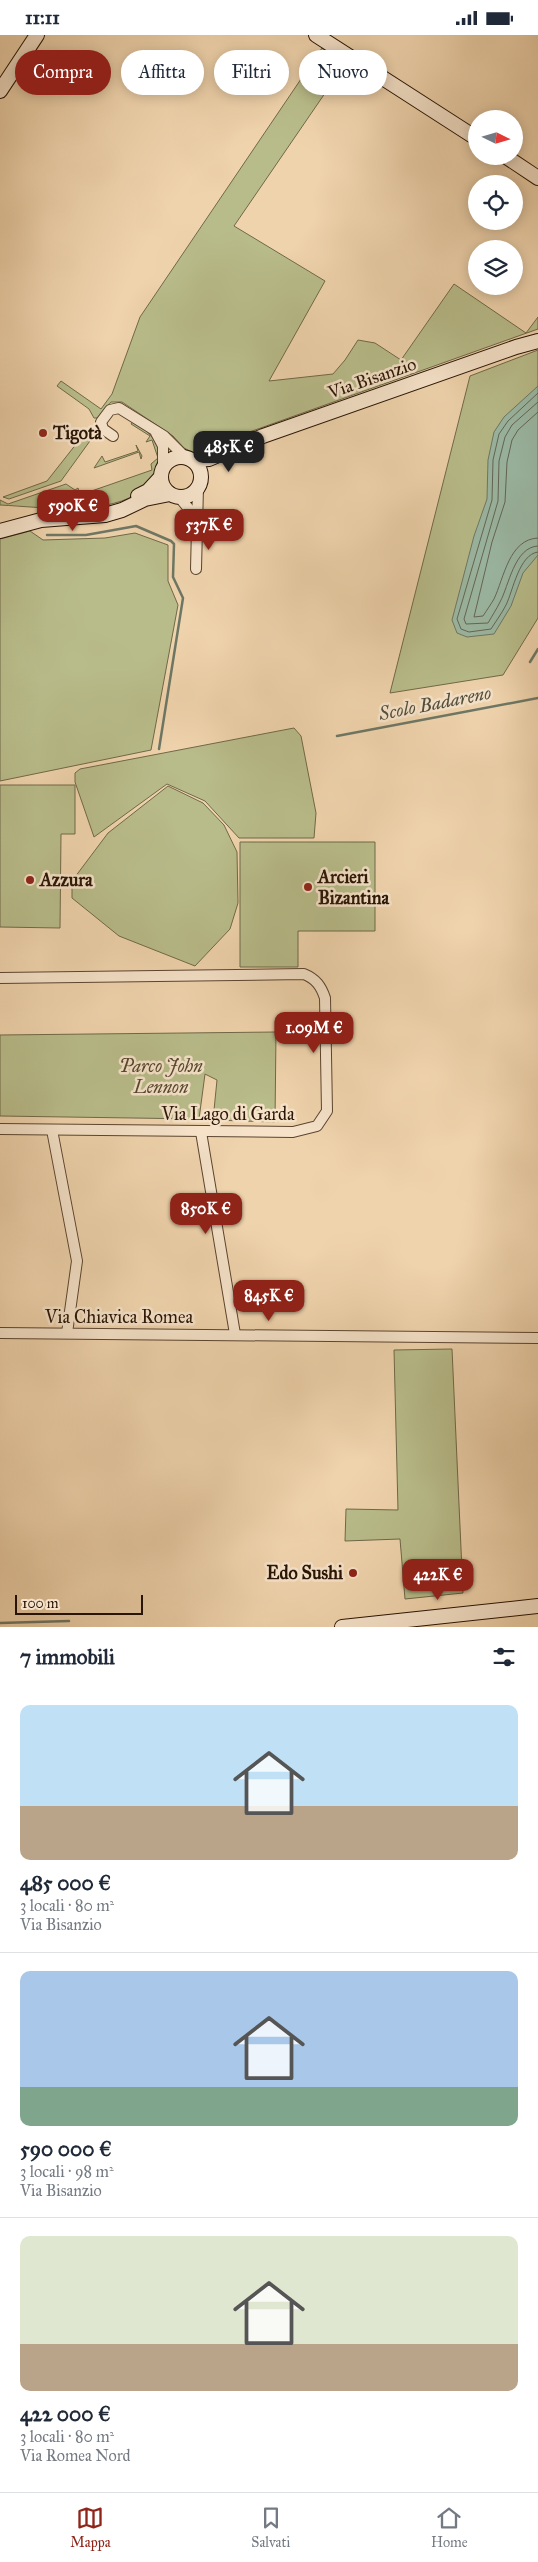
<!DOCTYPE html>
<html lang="it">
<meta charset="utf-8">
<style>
body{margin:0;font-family:"IM FELL Great Primer",serif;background:#f6f6f7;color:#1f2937;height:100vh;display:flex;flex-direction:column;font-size:19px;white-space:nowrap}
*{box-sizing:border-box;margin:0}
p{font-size:16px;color:#747a83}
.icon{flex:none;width:28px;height:28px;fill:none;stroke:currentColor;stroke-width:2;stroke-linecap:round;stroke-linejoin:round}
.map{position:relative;height:1592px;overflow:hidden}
.drawer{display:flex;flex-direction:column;background:#fff;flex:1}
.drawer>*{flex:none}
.top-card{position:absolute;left:15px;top:15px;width:509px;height:45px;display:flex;gap:10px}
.needle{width:32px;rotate:95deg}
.controls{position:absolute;left:468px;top:75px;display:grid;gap:10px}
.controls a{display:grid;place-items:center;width:55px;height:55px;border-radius:50%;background:#fff;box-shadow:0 2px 12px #0003;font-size:25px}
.scale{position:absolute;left:15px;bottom:12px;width:128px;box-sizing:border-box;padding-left:5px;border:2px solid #291405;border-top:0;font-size:14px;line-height:18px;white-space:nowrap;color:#291405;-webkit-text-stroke:4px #f5e2c9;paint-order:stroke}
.price{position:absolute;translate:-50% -42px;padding:0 11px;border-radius:10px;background:#8f2418;color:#fff;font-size:16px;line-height:32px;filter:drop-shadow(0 1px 2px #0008)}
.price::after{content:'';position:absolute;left:50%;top:30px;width:15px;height:11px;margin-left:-8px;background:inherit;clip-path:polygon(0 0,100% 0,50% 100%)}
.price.selected{background:#222;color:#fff}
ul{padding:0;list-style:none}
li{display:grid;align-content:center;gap:10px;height:265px;padding:0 20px}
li+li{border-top:1px solid #e0e1e3}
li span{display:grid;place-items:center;height:155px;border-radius:10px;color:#555}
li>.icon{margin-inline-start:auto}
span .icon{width:90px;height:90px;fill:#fffc;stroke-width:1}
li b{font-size:21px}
h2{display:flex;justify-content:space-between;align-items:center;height:60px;padding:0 20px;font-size:21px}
.tag{padding:0 18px;border-radius:22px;background:#fff;box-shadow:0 2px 12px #0003;font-size:18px;line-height:45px}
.tag.selected{background:#8f2418;color:#fff}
.status{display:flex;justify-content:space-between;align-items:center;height:35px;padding:0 25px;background:#fff;direction:ltr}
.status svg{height:14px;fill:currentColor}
.menu{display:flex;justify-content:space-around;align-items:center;height:70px;border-top:1px solid #e0e1e3;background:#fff;font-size:14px;color:#747a83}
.menu a{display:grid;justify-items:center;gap:2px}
.menu .selected{color:#8f2418}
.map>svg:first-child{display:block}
.green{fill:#b8bc8a;stroke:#706848}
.water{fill:#9bb9a5;stroke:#6d7765}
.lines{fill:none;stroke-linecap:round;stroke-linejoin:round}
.shore{stroke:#626655;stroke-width:1}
.stream{stroke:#6d7765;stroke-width:2.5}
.street-casing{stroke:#5a442f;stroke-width:12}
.secondary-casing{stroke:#291405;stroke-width:16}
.street{stroke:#f5e2c9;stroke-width:10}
.secondary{stroke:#f5e2c9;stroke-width:14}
.poi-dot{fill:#8f2418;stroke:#f5e2c9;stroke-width:2}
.labels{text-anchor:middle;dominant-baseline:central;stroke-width:5;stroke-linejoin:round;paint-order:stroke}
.street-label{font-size:18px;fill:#291405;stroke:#f5e2c9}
.poi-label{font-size:18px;font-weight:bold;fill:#291405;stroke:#f5e2c9;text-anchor:start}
.park-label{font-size:18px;font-style:italic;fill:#54462d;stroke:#f5e2c9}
.water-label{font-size:19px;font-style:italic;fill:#514e3d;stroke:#f5e2c9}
</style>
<div class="status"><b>11:11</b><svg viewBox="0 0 49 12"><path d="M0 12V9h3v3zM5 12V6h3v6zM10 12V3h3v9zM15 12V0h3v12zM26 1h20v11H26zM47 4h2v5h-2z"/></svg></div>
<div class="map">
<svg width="538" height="1592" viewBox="0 0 538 1592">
<rect width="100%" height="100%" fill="#efd3ac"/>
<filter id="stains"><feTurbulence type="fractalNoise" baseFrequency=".004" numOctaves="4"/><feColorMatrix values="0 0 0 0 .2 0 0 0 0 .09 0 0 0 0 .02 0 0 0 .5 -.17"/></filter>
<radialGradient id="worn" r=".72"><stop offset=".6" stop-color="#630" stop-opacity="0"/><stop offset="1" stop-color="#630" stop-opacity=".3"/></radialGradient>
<g class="green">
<polygon points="322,13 345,29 234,191 325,246 269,346 333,339 345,325 358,305 375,308 401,325 454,249 526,298 538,282 538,294 241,400 211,418 196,419 184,413 173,401 122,367 111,367 97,383 94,383 89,374 57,351 61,346 101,374 112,359 140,282"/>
<polygon points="538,315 538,583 503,640 390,658 470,341"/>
<path d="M133 386C150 398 165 409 157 432 156 436 155 443 152 446 122 484 42 472 0 470V465L8 469 66 449 75 455 78 453 80 460 152 435 151 429 158 423 152 405 146 407 150 401 131 389Z"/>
<polygon points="88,394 95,399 61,446 9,464 3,462 47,446"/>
<polygon points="136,410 142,421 141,424 139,417 94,433 102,421 105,427 138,416"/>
<polygon points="30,496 43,505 105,503 135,498 168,510 168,546 178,570 151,715 0,746 0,504"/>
<polygon points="294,693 301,701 316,778 314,803 239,803 205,766 167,749 94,802 75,747 75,738 80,734"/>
<polygon points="0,750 75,750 75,799 61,799 60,893 0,892"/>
<polygon points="168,751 203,768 224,790 237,817 238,868 230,894 195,931 119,901 72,863 72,846 108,798"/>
<polygon points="240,807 375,807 375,896 298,896 298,932 240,932"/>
<polygon points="276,997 275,1087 213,1085 217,1045 205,1039 199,1084 0,1081 0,1000"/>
<polygon points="452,1314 463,1558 405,1564 400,1504 345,1506 346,1474 398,1475 394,1315"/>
</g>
<polygon class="water" points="538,351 538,520 523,538 511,571 494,599 467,602 457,598 452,585 474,501 487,464 488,425 494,397 504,382"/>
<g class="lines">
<g class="shore">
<path d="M538 358 508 386 499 399 493 425 492 465 457 584 461 594 469 597 491 594C496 586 502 578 506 570 513 556 519 519 538 517"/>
<path d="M538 367 512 390 505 402 499 426 498 466 464 584 466 589 488 588C492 581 496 575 500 567 509 551 514 512 538 511"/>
<path d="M538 377 518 395 512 405 507 427 505 467 492 507 474 582 483 581C487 575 491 569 494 564 504 543 509 504 538 503"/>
</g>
<g class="stream">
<polyline points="47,500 86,500 136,491 171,506 174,509 173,542 183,563 159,714"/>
<polyline points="530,627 538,614"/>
<polyline points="337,701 538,663"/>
<polyline points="0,1588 69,1586"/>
</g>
<g class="street-casing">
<g id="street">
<polyline points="156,398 163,411 163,432"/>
<polyline points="113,401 103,394 101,387 110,375 119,373 164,401 185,422"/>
<polyline points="179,462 189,474 195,488"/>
<polyline points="196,534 198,452"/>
<path d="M0 943 304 939C316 944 321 951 325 963L327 1076 317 1091 293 1097 0 1094"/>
<polyline points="52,1095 77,1226 67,1298"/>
<polyline points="201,1097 235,1299"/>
<polyline points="0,1298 538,1303"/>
</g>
</g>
<g class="secondary-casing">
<g id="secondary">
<polyline points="316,0 476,103"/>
<polyline points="0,56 37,0"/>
<polyline points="505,121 538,143"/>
<circle cx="181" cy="442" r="20"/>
<polyline points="193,425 209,424 263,401 516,312 538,306"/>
<polyline points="138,461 148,456 160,443"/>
<polyline points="0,496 41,485 105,480 122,475 145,464 170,459"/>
<polyline points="342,1592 538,1571"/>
</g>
</g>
<use href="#street" class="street"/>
<use href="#secondary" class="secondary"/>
</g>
<g class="poi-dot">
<circle cx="43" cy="398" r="5"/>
<circle cx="30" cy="845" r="5"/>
<circle cx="308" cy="852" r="5"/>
<circle cx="353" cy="1538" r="5"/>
</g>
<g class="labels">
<g class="street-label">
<text transform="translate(372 343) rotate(-19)">Via Bisanzio</text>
<text x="228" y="1079">Via Lago di Garda</text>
<text x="119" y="1282">Via Chiavica Romea</text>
</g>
<g class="poi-label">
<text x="53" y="398">Tigotà</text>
<text x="318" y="842">Arcieri<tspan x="318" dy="21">Bizantina</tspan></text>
<text x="40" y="845">Azzura</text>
<text x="343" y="1538" text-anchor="end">Edo Sushi</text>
</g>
<g class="park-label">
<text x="161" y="1031">Parco John<tspan x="161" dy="21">Lennon</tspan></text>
</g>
<g class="water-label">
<text transform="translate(435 668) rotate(-11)">Scolo Badareno</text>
</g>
</g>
<rect width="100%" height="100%" filter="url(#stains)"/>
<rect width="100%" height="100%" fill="url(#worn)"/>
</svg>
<div class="controls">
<a><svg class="needle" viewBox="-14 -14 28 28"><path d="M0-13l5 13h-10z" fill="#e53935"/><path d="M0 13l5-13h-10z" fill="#747a83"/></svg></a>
<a><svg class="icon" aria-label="locate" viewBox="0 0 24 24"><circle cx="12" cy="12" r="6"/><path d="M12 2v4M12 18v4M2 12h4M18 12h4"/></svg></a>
<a><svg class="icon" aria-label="layers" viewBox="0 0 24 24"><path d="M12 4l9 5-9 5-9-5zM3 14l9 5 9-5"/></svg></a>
</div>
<div class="scale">100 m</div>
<b class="price selected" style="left:229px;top:438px">485K €</b>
<b class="price" style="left:73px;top:497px">590K €</b>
<b class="price" style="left:209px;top:516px">537K €</b>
<b class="price" style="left:314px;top:1019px">1.09M €</b>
<b class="price" style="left:206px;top:1200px">850K €</b>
<b class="price" style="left:269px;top:1287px">845K €</b>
<b class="price" style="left:438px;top:1566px">422K €</b>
<div class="top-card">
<a class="tag selected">Compra</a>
<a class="tag">Affitta</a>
<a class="tag">Filtri</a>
<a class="tag">Nuovo</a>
</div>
</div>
<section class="drawer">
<h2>7 immobili<svg class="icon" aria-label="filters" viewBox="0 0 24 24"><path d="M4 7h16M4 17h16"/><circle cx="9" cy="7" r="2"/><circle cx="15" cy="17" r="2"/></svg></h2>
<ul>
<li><span style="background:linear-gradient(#bfe0f5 65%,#b9a48a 0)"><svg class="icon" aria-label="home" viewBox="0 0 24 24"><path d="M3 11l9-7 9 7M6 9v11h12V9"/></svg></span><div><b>485 000 €</b><p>3 locali · 80 m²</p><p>Via Bisanzio</p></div></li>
<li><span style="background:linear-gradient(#a9c7e8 75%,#7fa58c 0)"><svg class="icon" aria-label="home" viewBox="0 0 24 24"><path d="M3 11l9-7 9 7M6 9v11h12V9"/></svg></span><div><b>590 000 €</b><p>3 locali · 98 m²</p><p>Via Bisanzio</p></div></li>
<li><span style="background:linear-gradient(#dfe7d0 70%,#b9a48a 0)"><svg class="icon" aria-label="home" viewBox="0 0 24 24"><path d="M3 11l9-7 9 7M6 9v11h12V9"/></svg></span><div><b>422 000 €</b><p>3 locali · 80 m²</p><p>Via Romea Nord</p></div></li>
</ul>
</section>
<nav class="menu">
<a class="selected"><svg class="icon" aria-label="map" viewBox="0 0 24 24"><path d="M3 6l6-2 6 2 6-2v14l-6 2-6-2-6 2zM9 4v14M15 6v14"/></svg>Mappa</a>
<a><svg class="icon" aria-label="saved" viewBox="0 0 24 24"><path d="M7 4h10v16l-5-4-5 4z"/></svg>Salvati</a>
<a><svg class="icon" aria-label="home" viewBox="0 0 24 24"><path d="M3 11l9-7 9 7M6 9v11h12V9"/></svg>Home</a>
</nav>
